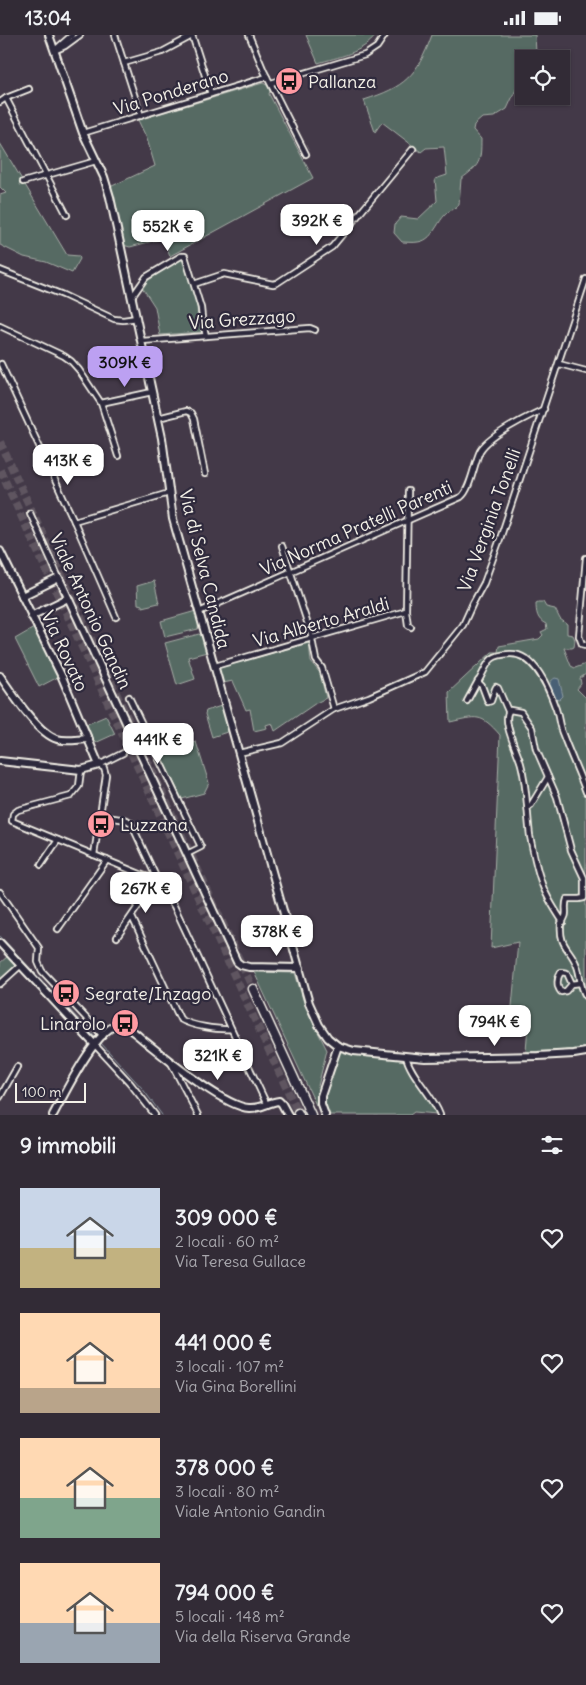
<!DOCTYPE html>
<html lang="it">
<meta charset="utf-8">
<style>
body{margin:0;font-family:Delius,sans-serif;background:#3d3742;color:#f1f3f6;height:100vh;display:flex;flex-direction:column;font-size:19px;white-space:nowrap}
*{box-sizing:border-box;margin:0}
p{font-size:16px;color:#a8a7ad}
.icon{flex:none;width:28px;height:28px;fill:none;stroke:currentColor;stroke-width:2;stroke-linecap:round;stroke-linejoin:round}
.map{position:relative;height:1080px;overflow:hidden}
.sheet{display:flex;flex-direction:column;background:#322b36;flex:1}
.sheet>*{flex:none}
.fabs{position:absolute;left:515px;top:15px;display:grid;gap:10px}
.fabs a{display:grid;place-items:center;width:55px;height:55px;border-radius:0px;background:#322b36;box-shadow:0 1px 4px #0004,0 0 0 1px #4d4751;font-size:25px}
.scale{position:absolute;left:15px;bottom:12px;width:71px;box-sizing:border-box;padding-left:5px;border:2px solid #f4f1e8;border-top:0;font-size:14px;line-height:18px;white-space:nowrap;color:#f4f1e8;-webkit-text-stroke:4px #2f2a3d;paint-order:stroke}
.price{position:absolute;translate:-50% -42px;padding:0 11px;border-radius:10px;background:#fff;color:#222;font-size:16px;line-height:32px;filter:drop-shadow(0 1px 2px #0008)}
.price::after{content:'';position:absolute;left:50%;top:30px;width:15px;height:11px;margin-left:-8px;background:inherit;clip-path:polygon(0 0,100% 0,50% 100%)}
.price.on{background:#bca0f2;color:#111}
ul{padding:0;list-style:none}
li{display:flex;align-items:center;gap:15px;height:125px;padding:0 20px}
li span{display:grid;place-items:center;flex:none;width:140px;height:100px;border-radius:0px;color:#555}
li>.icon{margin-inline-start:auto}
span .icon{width:60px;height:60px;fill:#fffc;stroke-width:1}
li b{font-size:21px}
h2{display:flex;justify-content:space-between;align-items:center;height:60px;padding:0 20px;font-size:21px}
.status{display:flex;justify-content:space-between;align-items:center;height:35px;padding:0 25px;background:#322b36;direction:ltr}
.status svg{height:14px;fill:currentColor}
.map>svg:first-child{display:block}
.green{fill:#576a64;stroke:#a6aea6}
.water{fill:#496174;stroke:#8d9ba2}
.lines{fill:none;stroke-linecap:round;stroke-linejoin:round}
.stream{stroke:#8d9ba2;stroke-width:1}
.highway-tunnel{stroke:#5e5560;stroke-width:8;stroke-dasharray:8 4;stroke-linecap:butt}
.street-casing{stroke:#f4f1e8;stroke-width:8}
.secondary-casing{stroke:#f4f1e8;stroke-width:10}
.highway-casing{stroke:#f4f1e8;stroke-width:11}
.street{stroke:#2f2a3d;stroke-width:4.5}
.secondary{stroke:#2f2a3d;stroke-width:6}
.highway{stroke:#2f2a3d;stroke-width:8}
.labels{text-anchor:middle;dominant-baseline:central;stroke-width:4.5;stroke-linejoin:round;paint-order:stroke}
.poi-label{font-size:18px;fill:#f4f1e8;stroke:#2f2a3d;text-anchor:start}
.street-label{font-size:18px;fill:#f4f1e8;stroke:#2f2a3d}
</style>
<div class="status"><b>13:04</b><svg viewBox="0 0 49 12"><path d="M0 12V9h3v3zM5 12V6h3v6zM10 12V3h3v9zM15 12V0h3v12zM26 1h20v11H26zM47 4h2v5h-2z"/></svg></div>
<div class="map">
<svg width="586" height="1080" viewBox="0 0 586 1080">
<rect width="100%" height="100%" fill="#433948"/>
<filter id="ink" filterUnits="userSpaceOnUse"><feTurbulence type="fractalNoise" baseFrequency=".02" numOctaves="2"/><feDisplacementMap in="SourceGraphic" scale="10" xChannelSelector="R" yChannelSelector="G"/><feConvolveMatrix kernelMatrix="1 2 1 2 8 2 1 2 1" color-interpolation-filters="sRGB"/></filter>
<g filter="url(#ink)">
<g class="green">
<path d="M306 0H376C363 18 338 22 318 28Z"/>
<path d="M432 0H535L536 18 531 24H524V37L507 74 494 82 482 83 474 90 473 95 481 104C481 127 480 130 461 144L459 169 456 173C437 178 437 205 418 207 413 208 407 207 402 207L394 198 395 189 401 182 418 184 437 166 435 144 447 140 444 112 426 113 421 117 382 87 375 97 364 65C405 52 417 41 432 0Z"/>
<polygon points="263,48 267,50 270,56 269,59 313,143 170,221 164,203 130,212 123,210 110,152 155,131 147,104 138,85"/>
<polygon points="0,108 67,220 79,221 80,224 72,238 46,227 24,222 0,210 0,160 6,158 0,152"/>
<polygon points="181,224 185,226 197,271 198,285 202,296 201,297 160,300 155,272 142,252 147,246"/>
<polygon points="154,546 159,568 142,572 142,570 138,569 137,551"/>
<path d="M538 567H543L546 572 555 574 560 584 567 589V599L573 600 575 605 574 612 572 613H564L571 631 575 633 586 629V639L580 643 581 649 577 654 586 663V1013L570 1015 526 1017 528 989 510 993 518 907 491 913 500 700C481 678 477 681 450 687L449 657 492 617H498L499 611 539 604 543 600 541 597 547 594 546 589C537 585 536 577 536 568Z"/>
<polygon points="196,576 199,584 198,594 165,602 161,586"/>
<polygon points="34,593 58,642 39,652 15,604"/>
<polygon points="199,599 203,602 207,617 188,622 195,644 177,650 165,608"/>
<polygon points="309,608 311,627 320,638 326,663 316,668 275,696 272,688 266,690 267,693 254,696 250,674 246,675 233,646 223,648 218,633"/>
<polygon points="221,671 230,696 212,702 205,679 206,676"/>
<polygon points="106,681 115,699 93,709 85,690"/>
<polygon points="196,707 209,748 204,758 182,764 159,717"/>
<polygon points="8,921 17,931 0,945 0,928"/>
<polygon points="254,937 295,938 305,971 327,1015 318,1051 316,1070"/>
<path d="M338 1015 352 1018 404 1023 405 1028 437 1079 414 1077 410 1080H328C320 1056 331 1037 338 1015Z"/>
</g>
<path class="water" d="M555 643 559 644 563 661 559 665 554 663C550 656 546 648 555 643Z"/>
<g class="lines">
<g class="stream">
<polyline points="0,901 97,1004"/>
<polyline points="100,1007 142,1053 162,1080"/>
</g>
<g class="highway-tunnel">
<polyline points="0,407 253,954"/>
<polyline points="0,435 298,1078"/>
</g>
<g class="street-casing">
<g id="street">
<polyline points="115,0 141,81"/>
<polyline points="192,0 211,59"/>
<polyline points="249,0 264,36 306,119"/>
<polyline points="55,15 72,0"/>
<polyline points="54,16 65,11 80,0"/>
<polyline points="124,28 162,17 192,1"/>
<polyline points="271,48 365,20 377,12 385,0"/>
<polyline points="6,63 67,180"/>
<polyline points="0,67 6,63 29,54"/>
<polyline points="83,98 267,42"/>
<polyline points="23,147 96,126"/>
<polyline points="0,235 63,260 114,284 123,285 137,283"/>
<polyline points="194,249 224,239 273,249 277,248 332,212 413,114"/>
<polyline points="132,262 146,242 181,221 185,221 201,273 202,283 206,301"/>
<polyline points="0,291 64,321 71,326 79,335 101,368 118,421"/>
<polyline points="142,306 310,293 315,295"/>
<polyline points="1,329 74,486 116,582"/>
<polyline points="559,329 586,336"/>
<polyline points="101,368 152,357"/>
<polyline points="158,383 186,376 191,378 194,384 205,439"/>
<polyline points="30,478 59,543"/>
<polyline points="74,486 169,458"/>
<polyline points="282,511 311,599 316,625 322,633 334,674 369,662 425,637 463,590 473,568 484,548 500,504 586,244"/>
<polyline points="586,523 579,601 582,609 586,610"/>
<polyline points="406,576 408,590 411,592"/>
<path d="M199 577 461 462C471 454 474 428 480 416 489 400 527 382 544 374"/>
<polyline points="215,631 406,576 408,456"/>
<polyline points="129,662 201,812 187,819"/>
<polyline points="467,666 478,646"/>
<path d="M508 676 498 653 496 652 495 654 491 666 488 667 482 651 478 647C489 628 487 620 510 619 535 618 549 654 556 674 559 683 559 692 563 700 570 719 579 738 586 757"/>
<polyline points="239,718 282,708 334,674"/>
<polyline points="81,735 79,751 71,761 18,775 13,779 12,786 145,841 157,844"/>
<polyline points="528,772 531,770 548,742"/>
<polyline points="100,781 127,785 131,788 157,844 174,871 267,1070"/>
<polyline points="94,820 106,740 104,733 99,730 123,718"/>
<polyline points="41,830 58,805"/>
<polyline points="0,857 39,913 38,927 42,936 103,1001"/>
<path d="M132 882 180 984C191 991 218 995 231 994"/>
<path d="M563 887C555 875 545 860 541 846 536 832 533 816 530 801 527 777 527 752 521 729 518 717 500 684 510 675L521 677 532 693 536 714 557 762 571 815 584 843V863L579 864H567C563 874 570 879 561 888 559 913 570 912 577 931 581 941 579 951 586 961"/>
<polyline points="58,894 107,825"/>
<polyline points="117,902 157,844"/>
<polyline points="0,949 21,930"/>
<path d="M572 949 567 938 561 937C557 943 556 951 561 957L566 956 572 949 580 948"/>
<polyline points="95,1010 130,1048 155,1080"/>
<path d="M406 1021C410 1040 433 1060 440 1080"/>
<polyline points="171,1028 198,1080"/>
<polyline points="0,1062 17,1032"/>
</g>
</g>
<g class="secondary-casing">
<g id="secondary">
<polyline points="49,0 83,98 104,142 110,162 162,403 173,484 309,968 319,990 328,1003 338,1011 354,1016 425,1023 538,1021 574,1019 586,1017"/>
<polyline points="0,516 62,642 99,730 81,735 0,726"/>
<polyline points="22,561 59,543 237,927 241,930 249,932 300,933"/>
<polyline points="31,581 68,563"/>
<path d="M0 641C12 658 37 698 57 704 66 707 79 704 89 704"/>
<polyline points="0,908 95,1010"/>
<path d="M53 1080C65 1058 95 996 118 989 129 991 138 1001 147 1008 167 1024 225 1072 249 1073 261 1074 268 1067 279 1066L282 1069 288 1080"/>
<polyline points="325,1080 321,1069 321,1061 338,1011"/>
</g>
</g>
<g class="highway-casing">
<g id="highway">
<polyline points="253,954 311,1080"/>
<polyline points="298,1078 299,1080"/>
</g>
</g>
<use href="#street" class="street"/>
<use href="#secondary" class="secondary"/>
<use href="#highway" class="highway"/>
</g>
</g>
<defs>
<g id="bus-disc" transform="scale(1.4375)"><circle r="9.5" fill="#ff9aa2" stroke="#2f2a3d"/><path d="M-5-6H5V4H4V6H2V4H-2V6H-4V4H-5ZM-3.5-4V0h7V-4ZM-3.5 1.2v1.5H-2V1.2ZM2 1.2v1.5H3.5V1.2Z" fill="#111"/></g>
</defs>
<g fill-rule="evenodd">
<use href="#bus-disc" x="289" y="46"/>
<use href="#bus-disc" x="101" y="789"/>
<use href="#bus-disc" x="66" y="958"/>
<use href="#bus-disc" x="125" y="988"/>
</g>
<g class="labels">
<g class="poi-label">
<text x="308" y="46">Pallanza</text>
<text x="120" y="789">Luzzana</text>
<text x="85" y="958">Segrate/Inzago</text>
<text x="106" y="988" text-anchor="end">Linarolo</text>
</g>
<g class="street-label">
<text transform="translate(171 57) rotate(-17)">Via Ponderano</text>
<text transform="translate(242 284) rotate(-4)">Via Grezzago</text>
<text transform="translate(489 485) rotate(-70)">Via Verginia Tonelli</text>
<text transform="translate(356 493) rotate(-24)">Via Norma Pratelli Parenti</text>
<text transform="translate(205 534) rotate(76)">Via di Selva Candida</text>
<text transform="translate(91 576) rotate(65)">Viale Antonio Gandin</text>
<text transform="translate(321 587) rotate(-16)">Via Alberto Araldi</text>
<text transform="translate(65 616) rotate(65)">Via Rovato</text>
</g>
</g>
</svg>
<div class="fabs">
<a><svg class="icon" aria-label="locate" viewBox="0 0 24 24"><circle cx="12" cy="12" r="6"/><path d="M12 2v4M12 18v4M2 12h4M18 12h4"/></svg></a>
</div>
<div class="scale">100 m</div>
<b class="price" style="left:317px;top:211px">392K €</b>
<b class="price" style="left:168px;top:217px">552K €</b>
<b class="price on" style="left:125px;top:353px">309K €</b>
<b class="price" style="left:68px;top:451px">413K €</b>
<b class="price" style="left:158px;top:730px">441K €</b>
<b class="price" style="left:146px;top:879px">267K €</b>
<b class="price" style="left:277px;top:922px">378K €</b>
<b class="price" style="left:495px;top:1012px">794K €</b>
<b class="price" style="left:218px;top:1046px">321K €</b>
</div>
<section class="sheet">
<h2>9 immobili<svg class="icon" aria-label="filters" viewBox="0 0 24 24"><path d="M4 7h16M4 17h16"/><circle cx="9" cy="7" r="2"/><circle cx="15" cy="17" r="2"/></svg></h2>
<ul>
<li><span style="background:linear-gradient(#c9d6e8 60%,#c2b280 0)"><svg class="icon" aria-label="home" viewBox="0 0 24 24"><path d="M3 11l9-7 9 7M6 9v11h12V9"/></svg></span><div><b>309 000 €</b><p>2 locali · 60 m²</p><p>Via Teresa Gullace</p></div><svg class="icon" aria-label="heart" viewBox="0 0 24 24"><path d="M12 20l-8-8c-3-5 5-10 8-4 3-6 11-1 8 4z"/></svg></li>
<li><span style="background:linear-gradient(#ffd9b3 75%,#b9a48a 0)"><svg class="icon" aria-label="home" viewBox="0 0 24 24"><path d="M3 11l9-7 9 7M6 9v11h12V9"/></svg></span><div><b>441 000 €</b><p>3 locali · 107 m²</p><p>Via Gina Borellini</p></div><svg class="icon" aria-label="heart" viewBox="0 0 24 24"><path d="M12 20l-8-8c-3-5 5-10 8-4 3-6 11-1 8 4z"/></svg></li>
<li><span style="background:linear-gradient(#ffd9b3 60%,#7fa58c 0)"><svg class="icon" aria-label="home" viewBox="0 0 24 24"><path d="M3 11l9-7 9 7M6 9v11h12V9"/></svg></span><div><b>378 000 €</b><p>3 locali · 80 m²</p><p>Viale Antonio Gandin</p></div><svg class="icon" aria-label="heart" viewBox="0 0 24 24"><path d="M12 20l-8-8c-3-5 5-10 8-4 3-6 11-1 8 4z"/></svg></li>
<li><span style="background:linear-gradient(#ffd9b3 60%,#9aa5b1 0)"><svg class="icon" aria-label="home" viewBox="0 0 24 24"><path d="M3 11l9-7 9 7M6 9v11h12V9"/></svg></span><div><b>794 000 €</b><p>5 locali · 148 m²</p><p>Via della Riserva Grande</p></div><svg class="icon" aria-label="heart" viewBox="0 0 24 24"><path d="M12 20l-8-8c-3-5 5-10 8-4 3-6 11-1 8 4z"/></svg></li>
</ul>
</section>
